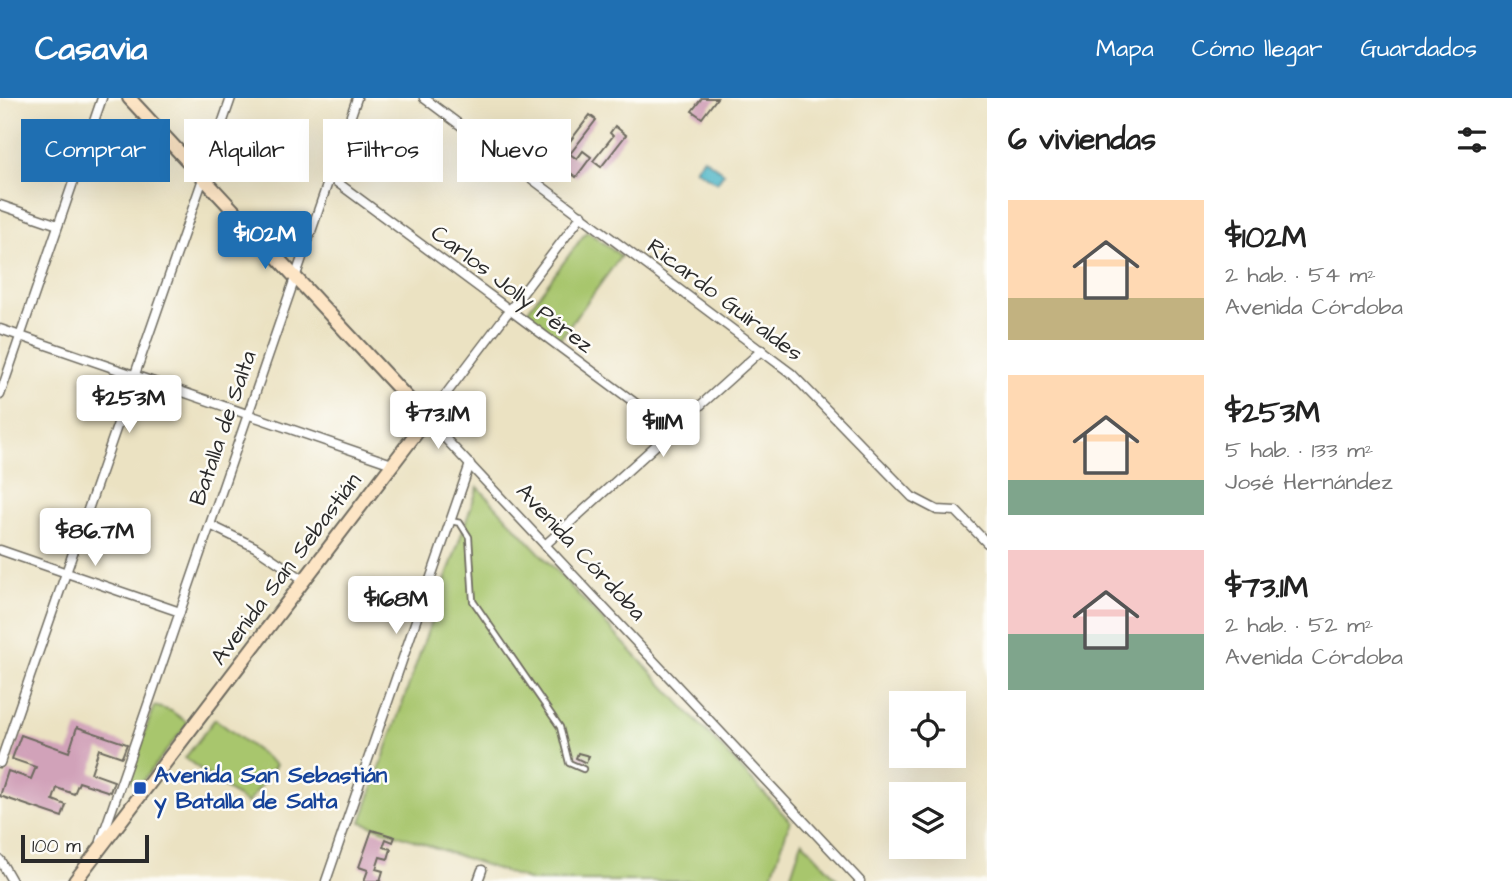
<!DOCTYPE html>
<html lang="es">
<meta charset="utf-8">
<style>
body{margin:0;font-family:"Architects Daughter",sans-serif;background:#f6f6f6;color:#222;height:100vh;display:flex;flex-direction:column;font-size:26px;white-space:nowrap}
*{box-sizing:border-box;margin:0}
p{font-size:23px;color:#767676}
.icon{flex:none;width:38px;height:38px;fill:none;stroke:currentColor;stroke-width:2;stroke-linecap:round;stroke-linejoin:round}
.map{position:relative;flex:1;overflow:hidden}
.panel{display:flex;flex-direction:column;background:#fff;width:525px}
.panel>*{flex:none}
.banner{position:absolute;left:21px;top:21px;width:665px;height:63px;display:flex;gap:14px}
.tools{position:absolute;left:889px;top:593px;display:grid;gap:14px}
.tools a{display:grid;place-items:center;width:77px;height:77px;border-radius:0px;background:#fff;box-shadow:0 7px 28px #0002;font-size:35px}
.scale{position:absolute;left:21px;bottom:18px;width:128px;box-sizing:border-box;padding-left:7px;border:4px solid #2b2b2b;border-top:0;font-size:19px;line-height:24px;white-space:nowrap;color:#2b2b2b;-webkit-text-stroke:5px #fdfcf7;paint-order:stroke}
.price{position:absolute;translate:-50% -60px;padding:0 16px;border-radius:7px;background:#fff;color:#222;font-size:23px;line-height:46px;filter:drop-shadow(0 2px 4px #0008)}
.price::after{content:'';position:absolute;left:50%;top:42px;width:21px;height:16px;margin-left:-10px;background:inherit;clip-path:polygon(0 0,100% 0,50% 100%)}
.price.selected{background:#1f6fb2;color:#fff}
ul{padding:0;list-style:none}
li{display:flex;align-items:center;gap:21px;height:175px;padding:0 21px}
li span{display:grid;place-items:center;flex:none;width:196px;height:140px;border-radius:0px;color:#555}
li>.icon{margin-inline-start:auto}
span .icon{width:84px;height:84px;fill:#fffc;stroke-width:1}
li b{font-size:30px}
h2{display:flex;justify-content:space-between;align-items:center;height:84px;padding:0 21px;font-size:30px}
.chip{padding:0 24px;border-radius:0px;background:#fff;box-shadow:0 7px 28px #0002;font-size:24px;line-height:63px}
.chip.selected{background:#1f6fb2;color:#fff}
header{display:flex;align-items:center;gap:42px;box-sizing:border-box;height:98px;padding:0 35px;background:#1f6fb2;color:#fff}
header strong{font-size:33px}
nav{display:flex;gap:38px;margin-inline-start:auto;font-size:24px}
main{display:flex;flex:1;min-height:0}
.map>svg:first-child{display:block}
.green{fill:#a8c66d;stroke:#6a784c;stroke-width:2}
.water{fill:#48b4c5;stroke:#3a7078;stroke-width:2}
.building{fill:#d1a2b9}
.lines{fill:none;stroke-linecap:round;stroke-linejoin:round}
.lane-casing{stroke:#6e6b60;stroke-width:8}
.street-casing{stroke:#6e6b60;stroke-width:11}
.secondary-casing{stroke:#6e6b60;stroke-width:16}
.lane{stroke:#fff;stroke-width:4.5}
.street{stroke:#fff;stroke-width:8}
.secondary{stroke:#fde5c5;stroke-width:12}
.transit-dot{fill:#1a4fb4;stroke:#fdfcf7;stroke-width:2.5}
.labels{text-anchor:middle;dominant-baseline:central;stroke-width:5;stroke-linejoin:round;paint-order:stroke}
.street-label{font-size:23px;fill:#2b2b2b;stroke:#fdfcf7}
.transit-label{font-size:23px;font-weight:bold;fill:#164399;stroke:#fdfcf7;text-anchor:start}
</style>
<header>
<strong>Casavia</strong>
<nav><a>Mapa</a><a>Cómo llegar</a><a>Guardados</a></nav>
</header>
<main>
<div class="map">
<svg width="987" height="783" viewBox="0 0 987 783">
<rect width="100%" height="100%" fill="#fdfcf7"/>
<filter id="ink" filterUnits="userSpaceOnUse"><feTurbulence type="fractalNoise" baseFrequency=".0143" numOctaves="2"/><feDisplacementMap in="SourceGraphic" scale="14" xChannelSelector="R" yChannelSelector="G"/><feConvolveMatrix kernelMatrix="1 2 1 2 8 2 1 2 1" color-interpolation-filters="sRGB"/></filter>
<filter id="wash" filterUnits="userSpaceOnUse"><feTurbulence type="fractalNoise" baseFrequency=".00686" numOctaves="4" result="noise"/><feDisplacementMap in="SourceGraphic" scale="28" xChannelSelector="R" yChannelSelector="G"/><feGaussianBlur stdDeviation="1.57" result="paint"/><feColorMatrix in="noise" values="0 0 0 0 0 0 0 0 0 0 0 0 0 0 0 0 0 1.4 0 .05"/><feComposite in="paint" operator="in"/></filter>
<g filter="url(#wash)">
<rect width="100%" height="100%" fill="#ebe2c2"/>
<g class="green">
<polygon points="587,133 621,158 559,242 525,216"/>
<polygon points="478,389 790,723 770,783 531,783 361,724"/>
<polygon points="154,608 171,613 188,625 141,685 135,686 131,683 130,678"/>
<polygon points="215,621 276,667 247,706 185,660"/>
<polygon points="802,743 839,783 789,783"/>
</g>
<polygon class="water" points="704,60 724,75 717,85 695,71"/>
<g id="blocks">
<g class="building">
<polygon points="702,0 717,0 702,20 692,13"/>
<polygon points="590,17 596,22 570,56 577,61 583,53 591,59 576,79 555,63"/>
<polygon points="615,28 626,37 601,69 593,63 613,38 610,35"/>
<polygon points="77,629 127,646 122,659 99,651 91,675 114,683 110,694 79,684 74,696 57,690 53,702 66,707 62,719 0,698 8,673 31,681 36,669 12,661 21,637 69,654"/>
<polygon points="578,655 589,658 586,665 576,660"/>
<polygon points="372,732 395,739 393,744 386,741 383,749 391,751 388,761 380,759 376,771 383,773 380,783 364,783 368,772 359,769"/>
</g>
</g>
</g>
<g filter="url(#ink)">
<use href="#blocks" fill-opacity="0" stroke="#6e6b60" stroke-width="2"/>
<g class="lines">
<g class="lane-casing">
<polyline id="lane" points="451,423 460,425 469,439 473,503 560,629 569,665 583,671"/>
</g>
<g class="street-casing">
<g id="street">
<polyline points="424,0 792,276 912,399 937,412 956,413 987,445"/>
<polyline points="330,79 673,333"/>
<polyline points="0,107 58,127"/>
<polyline points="582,117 427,321 860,783"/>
<polyline points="0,231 392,366"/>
<polyline points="0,297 102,0"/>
<polyline points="210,427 255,449 304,482"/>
<polyline points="545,447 762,252"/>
<polyline points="0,452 180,514"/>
<polyline points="0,665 231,0"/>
<polyline points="101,743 357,0"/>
<polyline points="0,762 12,783"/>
<polyline points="326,783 470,366"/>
<polyline points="478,783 482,772"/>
</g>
</g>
<g class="secondary-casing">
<polyline id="secondary" points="75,783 427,321 129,0"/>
</g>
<use href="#lane" class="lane"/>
<use href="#street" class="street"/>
<use href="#secondary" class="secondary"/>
</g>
</g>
<rect class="transit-dot" x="133" y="683" width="14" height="14" rx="3.5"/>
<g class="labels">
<g class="street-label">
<text transform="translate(512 191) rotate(37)">Carlos Jolly Pérez</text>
<text transform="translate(725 202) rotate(37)">Ricardo Guiraldes</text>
<text transform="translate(223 330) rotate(-71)">Batalla de Salta</text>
<text transform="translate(581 454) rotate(47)">Avenida Córdoba</text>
<text transform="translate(286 471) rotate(-53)">Avenida San Sebastián</text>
</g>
<g class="transit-label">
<text x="154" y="677">Avenida San Sebastián<tspan x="154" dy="26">y Batalla de Salta</tspan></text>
</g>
</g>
</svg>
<div class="tools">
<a><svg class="icon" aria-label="locate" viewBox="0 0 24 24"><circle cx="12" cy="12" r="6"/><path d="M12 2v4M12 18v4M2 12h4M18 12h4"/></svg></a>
<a><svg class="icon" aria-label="layers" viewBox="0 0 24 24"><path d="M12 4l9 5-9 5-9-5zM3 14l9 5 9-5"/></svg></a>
</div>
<div class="scale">100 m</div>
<b class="price selected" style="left:265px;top:173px">$102M</b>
<b class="price" style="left:129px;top:337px">$253M</b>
<b class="price" style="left:438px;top:353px">$73.1M</b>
<b class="price" style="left:663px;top:361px">$111M</b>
<b class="price" style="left:95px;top:470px">$86.7M</b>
<b class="price" style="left:396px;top:538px">$168M</b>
<div class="banner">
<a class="chip selected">Comprar</a>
<a class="chip">Alquilar</a>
<a class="chip">Filtros</a>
<a class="chip">Nuevo</a>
</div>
</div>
<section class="panel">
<h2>6 viviendas<svg class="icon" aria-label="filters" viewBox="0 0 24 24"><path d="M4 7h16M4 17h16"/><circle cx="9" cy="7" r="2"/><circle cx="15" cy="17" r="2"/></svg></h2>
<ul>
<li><span style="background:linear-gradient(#ffd9b3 70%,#c2b280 0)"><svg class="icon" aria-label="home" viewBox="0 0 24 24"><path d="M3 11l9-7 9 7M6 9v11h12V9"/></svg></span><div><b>$102M</b><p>2 hab. · 54 m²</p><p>Avenida Córdoba</p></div></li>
<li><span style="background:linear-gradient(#ffd9b3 75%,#7fa58c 0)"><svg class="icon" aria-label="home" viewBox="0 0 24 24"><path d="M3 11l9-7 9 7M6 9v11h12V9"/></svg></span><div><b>$253M</b><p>5 hab. · 133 m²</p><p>José Hernández</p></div></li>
<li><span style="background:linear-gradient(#f6c9c9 60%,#7fa58c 0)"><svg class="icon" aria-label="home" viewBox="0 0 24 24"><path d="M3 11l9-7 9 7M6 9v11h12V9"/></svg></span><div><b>$73.1M</b><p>2 hab. · 52 m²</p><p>Avenida Córdoba</p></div></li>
</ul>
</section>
</main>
